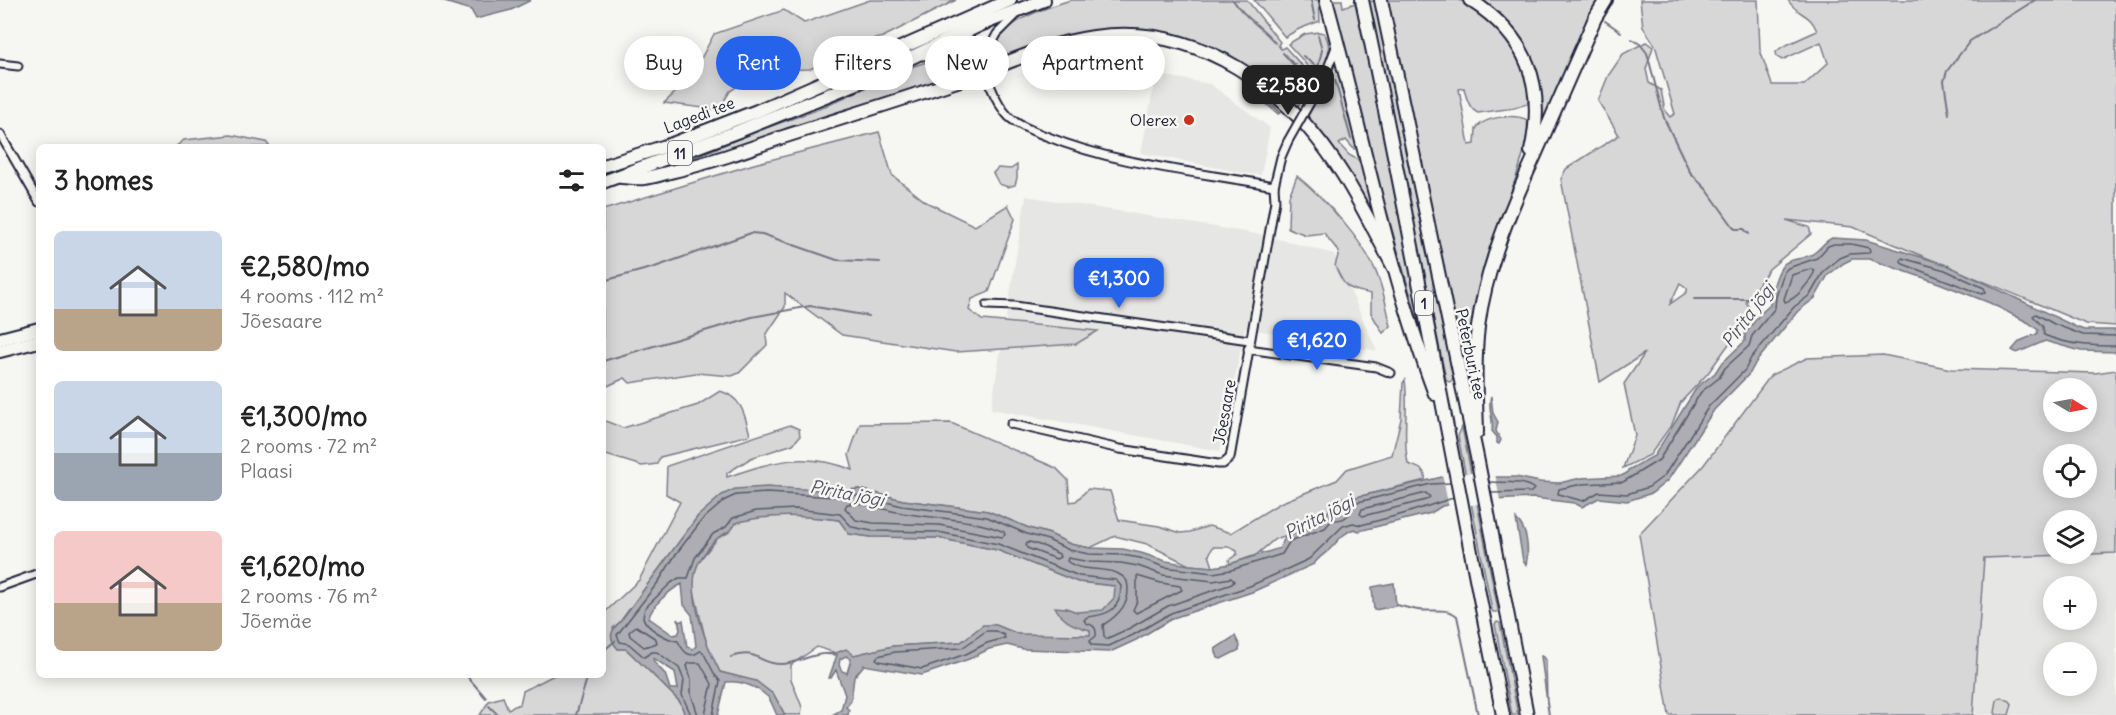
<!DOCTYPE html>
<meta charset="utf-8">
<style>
body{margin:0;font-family:Delius,sans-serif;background:#f6f6f6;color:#222;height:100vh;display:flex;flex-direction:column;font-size:22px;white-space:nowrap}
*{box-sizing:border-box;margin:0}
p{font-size:20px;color:#767676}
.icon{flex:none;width:33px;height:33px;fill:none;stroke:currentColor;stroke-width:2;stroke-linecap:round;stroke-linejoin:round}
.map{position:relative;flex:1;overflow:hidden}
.sheet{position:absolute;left:36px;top:144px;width:570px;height:534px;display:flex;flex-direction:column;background:#fff;border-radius:9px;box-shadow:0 3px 15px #0003}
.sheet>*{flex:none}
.banner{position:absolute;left:624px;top:36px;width:570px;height:54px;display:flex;gap:12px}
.needle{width:39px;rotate:100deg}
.tools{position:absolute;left:2043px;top:378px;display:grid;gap:12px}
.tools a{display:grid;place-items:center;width:54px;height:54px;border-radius:50%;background:#fff;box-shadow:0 3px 15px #0003;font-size:30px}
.price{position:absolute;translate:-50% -51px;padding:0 14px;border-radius:12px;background:#2563eb;color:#fff;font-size:20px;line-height:39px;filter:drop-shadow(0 2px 3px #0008)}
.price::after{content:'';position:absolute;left:50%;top:36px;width:18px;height:14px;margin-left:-9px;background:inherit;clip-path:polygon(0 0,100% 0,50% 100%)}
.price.selected{background:#222;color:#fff}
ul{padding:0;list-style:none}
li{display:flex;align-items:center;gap:18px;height:150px;padding:0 18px}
li span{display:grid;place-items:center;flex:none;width:168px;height:120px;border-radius:9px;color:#555}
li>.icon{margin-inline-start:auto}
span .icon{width:72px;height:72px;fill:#fffc;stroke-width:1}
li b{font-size:26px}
h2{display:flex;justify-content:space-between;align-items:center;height:72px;padding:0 18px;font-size:26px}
.chip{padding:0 21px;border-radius:27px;background:#fff;box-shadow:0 3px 15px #0003;font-size:21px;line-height:54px}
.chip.selected{background:#2563eb;color:#fff}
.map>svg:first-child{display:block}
.built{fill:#e6e6e4;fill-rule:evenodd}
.green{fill:#d7d7d7;stroke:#7c7c89;stroke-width:1.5;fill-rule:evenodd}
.water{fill:#adadb3;stroke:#757583;stroke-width:1.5;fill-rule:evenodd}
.pier{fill:#f6f6f2}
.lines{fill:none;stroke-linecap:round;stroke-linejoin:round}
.shore{stroke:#5a5a6b;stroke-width:1.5}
.stream{stroke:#757583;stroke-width:2}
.minor-casing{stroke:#22223b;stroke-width:11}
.trunk-casing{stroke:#22223b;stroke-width:16}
.minor{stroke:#f6f6f2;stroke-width:7}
.trunk{stroke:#f6f6f2;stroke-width:12}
.minor-bridge-casing{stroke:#22223b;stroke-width:11;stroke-linecap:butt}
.minor-bridge{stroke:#f6f6f2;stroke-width:7}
.poi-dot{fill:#c8321e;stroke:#f6f6f2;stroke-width:2}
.labels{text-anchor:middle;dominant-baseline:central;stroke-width:5;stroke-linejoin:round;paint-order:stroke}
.shield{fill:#f6f6f2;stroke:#626272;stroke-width:1.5}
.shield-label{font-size:15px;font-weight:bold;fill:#22223b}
.street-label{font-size:16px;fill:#22223b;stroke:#f6f6f2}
.poi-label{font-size:16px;fill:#22223b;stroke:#f6f6f2;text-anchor:end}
.water-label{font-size:18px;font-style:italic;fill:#535365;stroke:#f6f6f2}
</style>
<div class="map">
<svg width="2116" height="715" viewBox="0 0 2116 715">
<rect width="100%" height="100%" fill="#f6f6f2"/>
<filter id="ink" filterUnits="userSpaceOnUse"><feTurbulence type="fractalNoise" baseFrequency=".0167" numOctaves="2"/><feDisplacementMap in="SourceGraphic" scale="12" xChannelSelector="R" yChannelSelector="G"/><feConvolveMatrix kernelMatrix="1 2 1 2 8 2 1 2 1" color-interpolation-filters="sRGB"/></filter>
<g filter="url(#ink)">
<g class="built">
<polygon points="1156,74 1210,84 1270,128 1261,175 1249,174 1141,153"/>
<polygon points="1026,196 1263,235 1334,254 1377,351 1245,328 1220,451 991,409"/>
<path d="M2116 553V715H1973L1984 558ZM2054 586H2086V620H2054ZM2054 652H2086V686H2054Z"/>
</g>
<g class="green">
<polygon points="870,0 956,0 883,37 833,49 822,63 810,69 763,70 730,91 719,110 664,103 690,79 714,34 784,10 804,23"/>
<path d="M1071 0H1247L1280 42 1278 45 1281 49 1285 47C1309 74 1317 75 1296 109 1279 93 1263 77 1244 65 1198 34 1141 22 1087 32 1054 37 1023 51 991 62 992 24 1041 9 1071 0Z"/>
<polygon points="1254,0 1319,0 1320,21 1299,29 1285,37"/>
<polygon points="1333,0 1342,0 1343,7 1356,3 1421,317 1422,327 1420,328 1374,167"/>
<polygon points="1376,0 1453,376 1452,381 1449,382 1446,380 1369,2"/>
<path d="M1388 0C1407 0 1441 0 1458 0 1487 5 1541 75 1527 104L1514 108 1478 113C1469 109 1466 97 1464 88L1459 89 1469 145 1475 144 1476 129C1483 117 1515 113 1527 120 1532 150 1496 227 1486 260 1475 296 1471 332 1469 369L1463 363Z"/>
<path d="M1479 0H1600L1540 132C1546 76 1527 31 1479 0Z"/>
<path d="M1640 0H1758L1760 50 1772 85H1804L1828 63 1821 42 1782 60 1777 57 1776 52 1782 47 1817 31C1810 12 1797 16 1788 0H2116V326L2086 324 1853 227 1786 220 1809 227 1811 234 1769 269 1746 302 1752 312 1708 373 1681 402 1672 424 1650 455 1623 468 1635 435 1624 384 1645 353 1600 382 1561 179 1566 169 1619 135 1598 101 1608 76 1623 54 1646 42 1653 47 1646 69 1649 83 1661 90 1665 111 1670 117 1675 114 1655 45 1643 27ZM1680 283 1687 288V292L1670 304Z"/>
<path d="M1319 32 1324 33C1337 51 1320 76 1311 92 1316 69 1302 60 1288 44L1305 34Z"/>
<polygon points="948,55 964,59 974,69 801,128 681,163 754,132 814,111 914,66"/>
<polygon points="1335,65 1339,67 1359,147 1354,149 1346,140 1339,144 1349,155 1362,162 1382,234 1306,120"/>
<polygon points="879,132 892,175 926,202 975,226 1008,205 1015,219 989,292 972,299 969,310 982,320 1098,331 1076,344 956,352 842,335 785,293 785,307 766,335 767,345 739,373 732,376 696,373 630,383 625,378 603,388 603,210 754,164"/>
<polygon points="231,135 266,142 270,147 175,147 184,140"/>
<polygon points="1017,165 1017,178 1015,185 1008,187 999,184 993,173 998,168 1011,169"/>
<path d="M1297 176C1325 199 1366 243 1378 277 1384 292 1387 310 1391 326L1383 333 1371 313V294C1346 288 1346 290 1335 266L1339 252 1324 233 1306 235 1288 228 1289 196Z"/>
<path d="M1883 355 1951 369 2095 373 2116 370V553L1984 558 1973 715H1669L1639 534 1703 466 1771 375 1807 358ZM2054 388H2086V422H2054ZM2054 454H2086V488H2054ZM2054 520H2086V554H2054Z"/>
<path d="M1405 380C1409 408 1402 436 1408 464 1416 467 1427 469 1425 480L1357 497H1344L1332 503 1328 513C1313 521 1302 511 1297 532L1275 539 1256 555 1230 564 1229 560 1237 554V551L1229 547H1213L1209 555 1213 567 1189 565 1147 544 1115 536 1090 548 1070 544 1050 534 1029 528 988 511 903 500 859 489 836 491 698 516 620 622 613 628 618 649H626L650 672 680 702 685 715H480L489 701 503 697 508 709 520 704 523 691 554 675H603V614L639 580 680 502 666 494 667 466 790 425 799 429 800 436 793 444 751 458 727 473V477C774 461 805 451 853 470L849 455 860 424 951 423 1056 468 1068 480 1070 502 1076 501 1088 489 1110 491 1119 520 1159 526 1181 533 1190 532 1209 526 1231 533 1280 503 1337 480 1347 469 1392 455 1401 419 1403 383Z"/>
<path d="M720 391C742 397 745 415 750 435L660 457 657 464 642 466 603 454V420L623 428 698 405Z"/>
<polygon points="1462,427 1498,610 1497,612 1493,612 1492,610 1458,436"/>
<polygon points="796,515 839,520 850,534 871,537 938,538 997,550 1078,582 1115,586 1115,639 1018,634 996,625 983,626 961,642 893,646 854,655 836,653 817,647 791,665 791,679 802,707 801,715 785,715 774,695 756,682 720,672 707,646 693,587 695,572 699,561 718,538 730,532 736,523 756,517"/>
<polygon points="1497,622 1500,623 1518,715 1512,715 1495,624"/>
<polygon points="2001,697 2010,701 2012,704 2009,715 1997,715 1995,713 1997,700"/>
</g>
<g class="water">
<polygon points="438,0 531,0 511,10 476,19 471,10"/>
<polygon points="1249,83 1281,113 1278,114 1247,87 1246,85"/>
<path d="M1832 238 1866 240 1947 265 2076 327 2084 330H2116V352L2081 351 2045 341 2017 353 2012 350 2020 341 2037 334 2038 330 2029 323 1990 303 1939 283 1869 259H1852L1844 263 1828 275 1815 298 1798 311 1756 362 1750 373 1714 410 1668 480 1652 493 1627 501 1599 498 1582 507 1574 503 1534 498 1470 501 1442 506 1431 513 1359 531 1354 529C1341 534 1338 542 1328 551 1323 555 1318 558 1314 564L1252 592 1173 618 1136 640 1110 652 1023 649 1007 645 989 649 969 659 922 675 864 665 854 677 851 701 846 707 849 710 848 715H832L841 710 845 695 836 670 831 678H829L837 655 823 654 836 653 846 649 854 655 893 646 961 642 983 625H996L1018 634 1090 635V630C1074 626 1063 622 1055 607L1066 608 1077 612 1103 610 1114 598 1115 586 1078 582 997 550 938 538 871 537 849 534 839 520C803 516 771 513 736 523 731 531 727 532 719 537 712 542 703 555 699 562 684 589 707 647 720 672L756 681 774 695 785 715H777C774 710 772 702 768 697 758 687 740 680 726 682L718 715H685L680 702 650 672 626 649H618C608 638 610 631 620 622L698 516 722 495 735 489 767 487 836 491 859 489 903 500 988 511 1029 528 1050 534 1070 544 1090 548 1123 549 1141 553 1166 561 1189 565 1213 567 1230 564 1280 548 1285 537 1322 523C1334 504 1330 496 1357 497L1442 477H1516L1540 482 1559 483 1581 478 1621 476 1627 473 1628 470 1654 456 1697 387 1715 373 1720 365 1745 341V334L1759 315 1770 305C1770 295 1778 265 1787 262 1795 258 1806 259 1814 253 1821 248 1824 242 1832 238ZM682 584 684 605 692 615 696 646 693 649 687 647 683 620 680 622 678 619 680 630 678 634 673 635 649 618C651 606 670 590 682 584ZM846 656 851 659 847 673 842 671 839 665 840 659ZM653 658 675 672 678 689H670L665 674 654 662Z"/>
<path d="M1491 396 1493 413 1498 422 1496 431 1501 440 1499 444 1497 443V437L1492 431C1494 418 1487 408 1491 396Z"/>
<path d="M1516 519C1528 529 1529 551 1526 565L1523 561Z"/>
<polygon points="1394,583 1396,606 1374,610 1372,587"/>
<polygon points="1235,636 1240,646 1239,650 1221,659 1218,658 1215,649"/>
<polygon points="1541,656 1544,657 1546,660 1547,702"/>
</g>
<polygon class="pier" points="1467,473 1495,473 1500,501 1449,508 1442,474"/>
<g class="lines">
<g class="shore">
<polygon points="1834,244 1851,244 1869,248 1870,251 1868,253 1850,254 1840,258 1824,271 1810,295 1794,307 1751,358 1745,370 1709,406 1664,476 1649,487 1627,494 1599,492 1583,501 1558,494 1559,489 1582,484 1623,482 1659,460 1701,392 1719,378 1725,368 1749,346 1752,336 1775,308 1776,297 1784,272 1788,268 1817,258 1828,246"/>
<polygon points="1902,258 1945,270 1984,288 1986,292 1982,294 1903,264 1901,261"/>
<path d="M1811 269 1814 270V273C1808 284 1797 299 1785 302L1784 299 1792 275Z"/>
<path d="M2116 336 2083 335 2054 324 2036 314 2033 316 2043 327 2044 335C2068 345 2091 346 2116 346"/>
<path d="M1490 482C1503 483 1523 480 1534 489L1531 492 1492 493"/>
<polygon points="1426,493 1430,497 1426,500 1363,516 1360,514 1362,509"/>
<path d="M847 504C866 502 883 510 902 513 936 519 972 518 1004 532L1005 535 1002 537 939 525 873 523 856 520 845 508Z"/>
<polygon points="1030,542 1045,547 1059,554 1060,557 1056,559 1027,548 1026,544"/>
<path d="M1068 558 1090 562 1121 563 1138 566 1163 575 1187 578 1213 581 1231 578 1234 581 1232 584 1168 606 1130 628 1106 639 1104 636 1103 625C1119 615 1132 602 1127 581 1114 563 1083 575 1067 561Z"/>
<polygon points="1137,576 1161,583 1180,586 1182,590 1136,613 1133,610 1137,601"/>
<polygon points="636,626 656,639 657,643 644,647 630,636 629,632"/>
<polygon points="986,631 995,631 1004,635 1005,638 987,643 966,654 922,669 879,661 876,659 878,656 895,652 962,648"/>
<path d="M691 715 682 695 684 680 679 668 657 652H652L644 657 629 644 620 642 617 635 659 581 676 554 702 520 725 500 736 495 767 493 836 497 859 495 902 506 987 517 1027 534 1048 540 1069 550 1089 554 1122 555 1140 558 1164 567 1213 573 1231 570 1282 554 1290 541 1325 528 1332 520C1347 521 1350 514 1354 503L1431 484 1450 483"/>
<polyline points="698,715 691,694 691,679 687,666 689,663 700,663 712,684 705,715"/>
<path d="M713 715 720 681 715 675 703 652 700 651C689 660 683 651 678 641 668 640 645 628 643 617L645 608 671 583 679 578H688L695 558 713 534 726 527 733 518 756 511 796 509 840 514 852 527 872 531 938 532 998 544 1079 576 1116 580 1121 586C1121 610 1108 615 1087 617L1084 620 1086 623C1093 625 1097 627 1096 636L1090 641 1091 645 1109 646 1133 635 1171 613 1250 586 1309 559 1343 526 1353 523 1361 525 1403 514 1453 498"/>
</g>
<g class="stream">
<path d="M1233 0C1246 20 1262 26 1275 43"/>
<polyline points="1311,0 1315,20"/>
<polyline points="1605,21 1621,32"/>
<polyline points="1632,39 1640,44 1647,53 1664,118 1690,172 1707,190 1735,229 1744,229 1749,234"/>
<polyline points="1283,53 1294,65 1295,64"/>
<polyline points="1303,56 1319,69"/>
<polyline points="1318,67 1322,50 1318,35"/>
<polyline points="1335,80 1351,139"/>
<polyline points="1949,114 1944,81 1947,71 1970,41 2035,0"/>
<polyline points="603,281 655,267 751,233 762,234 837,260 880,262"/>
<polyline points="1694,299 1770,299"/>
<polyline points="603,361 752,317 810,306 869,316"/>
<path d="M1397 605C1404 607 1411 609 1418 610 1430 612 1447 607 1457 616L1478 715"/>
<polyline points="603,651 615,641"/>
<path d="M731 657C759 648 757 664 781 664 795 664 809 655 823 654"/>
<polyline points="466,675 486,698"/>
<polyline points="1547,702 1549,715"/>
<polyline points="489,706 498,715"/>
<polyline points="576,715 588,675"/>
</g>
<g class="minor-casing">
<g id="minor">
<polyline points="987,53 997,34 1016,15"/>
<path d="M923 56C941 52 956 48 972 59"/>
<polyline points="0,64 18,66"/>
<path d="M990 85C995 97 1000 108 1009 117 1019 126 1033 131 1046 136 1116 165 1199 172 1274 186"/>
<polyline points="1309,104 1324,78 1336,47"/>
<polyline points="0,134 39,202"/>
<polyline points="987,305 1015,306 1249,340"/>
<polyline points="1248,349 1376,367 1391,373"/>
<polyline points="1011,424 1120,449 1218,464 1223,464 1230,458 1275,201 1274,186 1281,157 1288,141"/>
<polyline points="0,587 39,573"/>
</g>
</g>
<g class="trunk-casing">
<g id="trunk">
<path d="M1326 0C1362 131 1387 266 1435 394"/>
<path d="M1362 0C1413 238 1455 477 1503 715"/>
<polyline points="1381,0 1477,457 1527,715"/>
<path d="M1470 0C1527 36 1546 85 1531 151"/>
<polyline points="603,166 672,144 757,111 1010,0"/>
<path d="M621 177C629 177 637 179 644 178 653 177 662 174 670 172 709 163 746 150 783 137 845 117 907 98 969 77 1010 62 1050 43 1094 37 1199 22 1288 88 1342 173 1361 203 1377 236 1394 268"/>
<polyline points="603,182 739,131 855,84 980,25 1044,0"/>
<polyline points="0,339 39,329"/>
<polyline points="0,351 39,341"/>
<path d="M1477 432C1476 397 1474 361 1478 327 1486 266 1511 208 1536 153 1556 108 1575 63 1595 18L1606 0"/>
</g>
</g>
<use href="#minor" class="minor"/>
<use href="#trunk" class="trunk"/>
<g class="minor-bridge-casing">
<g id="minor-bridge">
<polyline points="987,53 990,85"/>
<polyline points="972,59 988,81"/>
<polyline points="1288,141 1309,104"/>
</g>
</g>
<use href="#minor-bridge" class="minor-bridge"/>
</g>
</g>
<circle class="poi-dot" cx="1189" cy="120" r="6"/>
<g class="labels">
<g class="shield">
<rect x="668" y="141" width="24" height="24" rx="4.5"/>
<rect x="1415" y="291" width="18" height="24" rx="4.5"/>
</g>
<g class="shield-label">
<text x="680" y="153">11</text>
<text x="1424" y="303">1</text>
</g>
<g class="street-label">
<text transform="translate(699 115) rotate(-21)">Lagedi tee</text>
<text transform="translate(1471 354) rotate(78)">Peterburi tee</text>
<text transform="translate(1224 412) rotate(-80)">Jõesaare</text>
</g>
<g class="poi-label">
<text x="1177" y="120">Olerex</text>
</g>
<g class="water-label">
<text transform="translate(1748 315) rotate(-53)">Pirita jõgi</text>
<text transform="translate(847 493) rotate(11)">Pirita jõgi</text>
<text transform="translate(1319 517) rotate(-27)">Pirita jõgi</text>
</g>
</g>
</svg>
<div class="tools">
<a><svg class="needle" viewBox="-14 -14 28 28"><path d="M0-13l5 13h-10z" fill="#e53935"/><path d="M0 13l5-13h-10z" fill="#767676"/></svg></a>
<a><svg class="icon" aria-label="locate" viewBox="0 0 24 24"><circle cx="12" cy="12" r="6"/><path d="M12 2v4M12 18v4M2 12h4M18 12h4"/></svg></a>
<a><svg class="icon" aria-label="layers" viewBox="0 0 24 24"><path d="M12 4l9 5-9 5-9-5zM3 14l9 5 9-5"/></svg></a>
<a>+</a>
<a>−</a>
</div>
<b class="price selected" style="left:1288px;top:116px">€2,580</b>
<b class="price" style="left:1119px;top:309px">€1,300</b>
<b class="price" style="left:1317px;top:371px">€1,620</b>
<div class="banner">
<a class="chip">Buy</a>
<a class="chip selected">Rent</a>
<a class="chip">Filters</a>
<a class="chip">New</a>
<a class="chip">Apartment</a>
</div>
<section class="sheet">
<h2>3 homes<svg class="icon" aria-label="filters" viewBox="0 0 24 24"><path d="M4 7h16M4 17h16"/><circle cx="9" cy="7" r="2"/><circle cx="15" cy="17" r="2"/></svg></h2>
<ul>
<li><span style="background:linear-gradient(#c9d6e8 65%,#b9a48a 0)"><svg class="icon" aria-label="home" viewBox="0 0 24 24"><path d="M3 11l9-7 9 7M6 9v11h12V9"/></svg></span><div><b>€2,580/mo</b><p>4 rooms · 112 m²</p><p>Jõesaare</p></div></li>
<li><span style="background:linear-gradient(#c9d6e8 60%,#9aa5b1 0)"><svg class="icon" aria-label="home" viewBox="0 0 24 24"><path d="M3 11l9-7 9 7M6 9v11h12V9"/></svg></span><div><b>€1,300/mo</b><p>2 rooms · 72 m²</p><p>Plaasi</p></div></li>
<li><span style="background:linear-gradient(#f6c9c9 60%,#b9a48a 0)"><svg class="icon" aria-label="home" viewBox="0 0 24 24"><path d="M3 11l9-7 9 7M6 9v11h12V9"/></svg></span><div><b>€1,620/mo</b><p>2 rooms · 76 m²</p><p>Jõemäe</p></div></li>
</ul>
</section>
</div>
